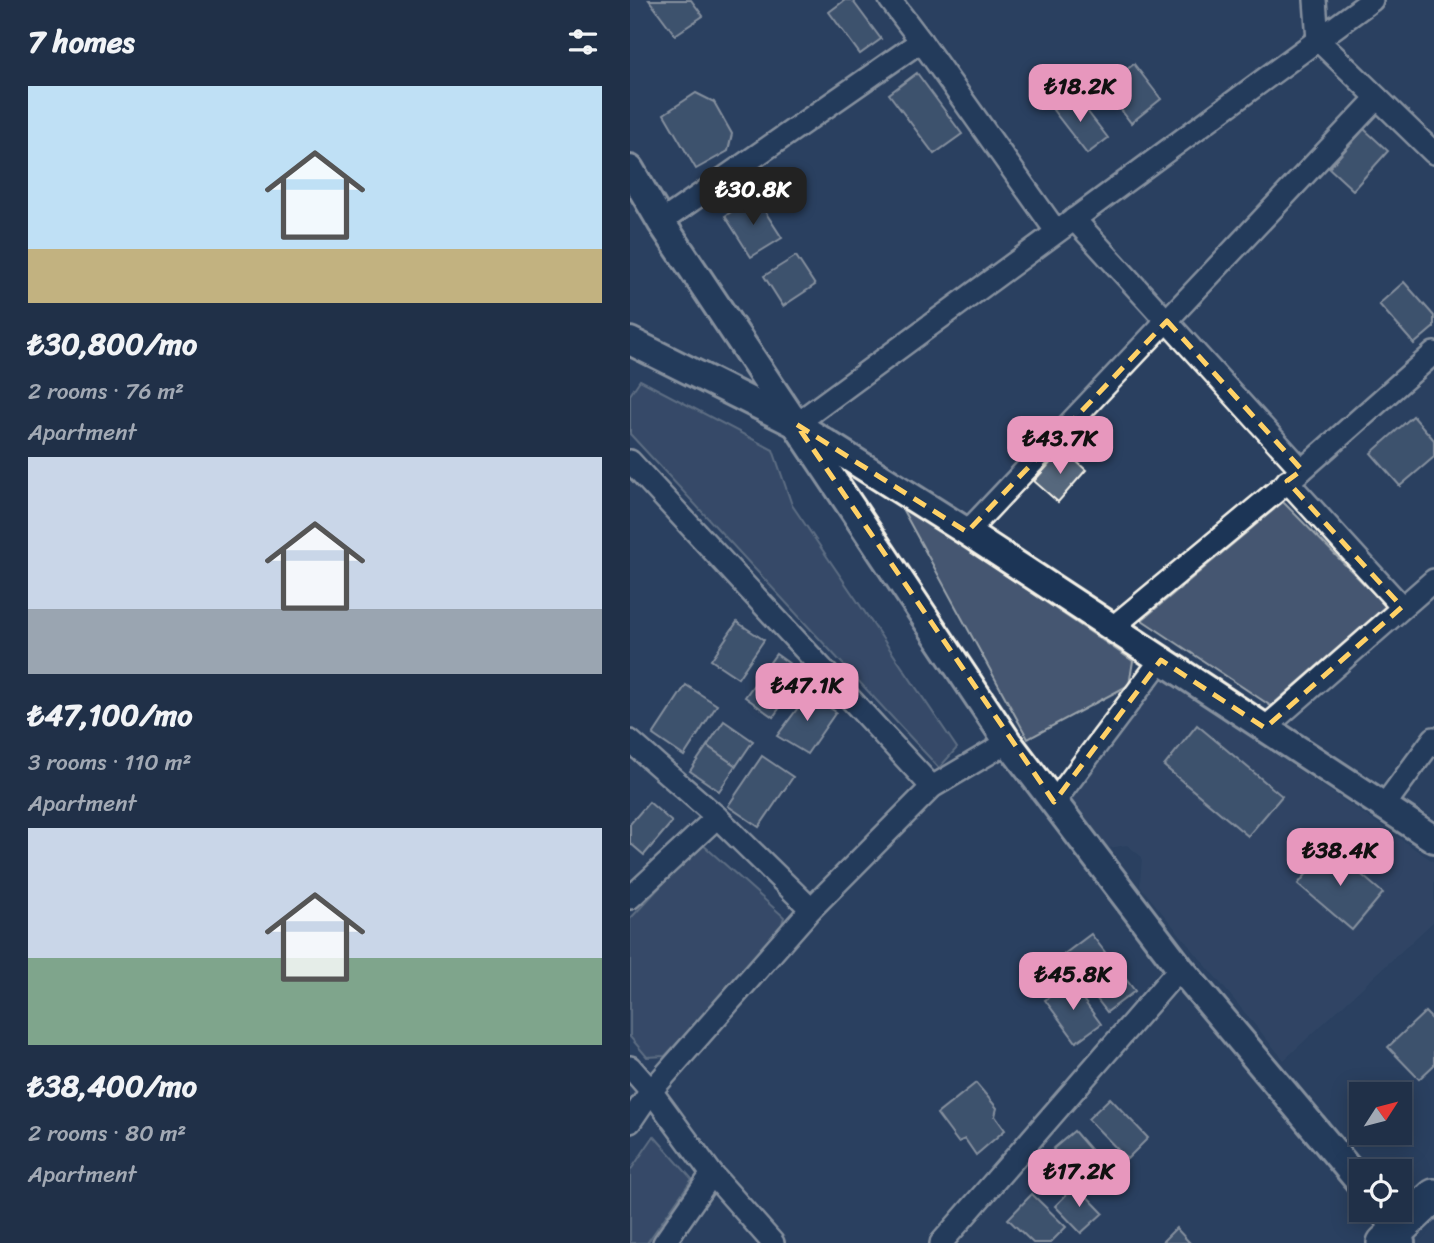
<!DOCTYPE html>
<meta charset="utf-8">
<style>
body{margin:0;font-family:Sriracha,sans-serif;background:#28384f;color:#f1f3f6;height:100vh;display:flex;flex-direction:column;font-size:26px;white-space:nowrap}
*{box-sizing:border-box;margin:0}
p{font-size:23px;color:#a2a9b4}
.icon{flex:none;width:38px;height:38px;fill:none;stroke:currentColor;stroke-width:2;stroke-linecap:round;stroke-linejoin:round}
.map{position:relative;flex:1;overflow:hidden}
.drawer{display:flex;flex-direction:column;background:#203048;width:630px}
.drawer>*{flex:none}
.needle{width:46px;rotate:54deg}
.fabs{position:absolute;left:719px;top:1082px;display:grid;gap:14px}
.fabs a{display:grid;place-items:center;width:63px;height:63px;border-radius:0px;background:#203048;box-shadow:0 4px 18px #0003,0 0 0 2px #3d4b60;font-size:35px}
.price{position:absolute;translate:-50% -60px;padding:0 16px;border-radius:14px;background:#e797bd;color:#111;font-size:23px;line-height:46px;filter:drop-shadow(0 2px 4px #0008)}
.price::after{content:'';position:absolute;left:50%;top:42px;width:21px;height:16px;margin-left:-10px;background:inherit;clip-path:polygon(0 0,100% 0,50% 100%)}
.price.on{background:#222;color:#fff}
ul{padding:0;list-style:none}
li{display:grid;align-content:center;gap:14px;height:371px;padding:0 28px}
li span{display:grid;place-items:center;height:217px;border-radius:0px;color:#555}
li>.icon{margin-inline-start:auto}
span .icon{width:126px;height:126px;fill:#fffc;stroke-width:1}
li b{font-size:30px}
h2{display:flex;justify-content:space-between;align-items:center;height:84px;padding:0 28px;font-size:30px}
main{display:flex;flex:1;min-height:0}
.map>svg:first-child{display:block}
.built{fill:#374c69}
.green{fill:#445771;stroke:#9ca4ac;stroke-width:2}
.building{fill:#56677d;stroke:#f4f1e8;stroke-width:2}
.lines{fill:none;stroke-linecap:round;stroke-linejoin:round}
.minor-casing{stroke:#f4f1e8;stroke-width:26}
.tertiary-casing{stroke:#f4f1e8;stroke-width:32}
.primary-casing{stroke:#f4f1e8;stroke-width:38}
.minor{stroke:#1d3557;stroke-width:21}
.tertiary{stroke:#1d3557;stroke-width:26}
.primary{stroke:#1d3557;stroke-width:33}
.marked{fill:none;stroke:#ffd166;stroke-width:5;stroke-dasharray:14 9;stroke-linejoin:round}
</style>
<main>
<section class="drawer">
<h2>7 homes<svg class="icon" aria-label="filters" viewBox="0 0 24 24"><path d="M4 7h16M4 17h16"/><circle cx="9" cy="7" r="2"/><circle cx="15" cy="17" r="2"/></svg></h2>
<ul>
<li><span style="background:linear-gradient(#bfe0f5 75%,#c2b280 0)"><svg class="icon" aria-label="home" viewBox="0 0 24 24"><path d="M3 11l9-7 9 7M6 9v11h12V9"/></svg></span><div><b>₺30,800/mo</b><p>2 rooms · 76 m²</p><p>Apartment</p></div></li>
<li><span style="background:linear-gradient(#c9d6e8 70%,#9aa5b1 0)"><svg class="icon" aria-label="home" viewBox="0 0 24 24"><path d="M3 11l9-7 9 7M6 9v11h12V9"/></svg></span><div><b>₺47,100/mo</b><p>3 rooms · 110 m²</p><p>Apartment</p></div></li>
<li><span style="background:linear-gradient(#c9d6e8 60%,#7fa58c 0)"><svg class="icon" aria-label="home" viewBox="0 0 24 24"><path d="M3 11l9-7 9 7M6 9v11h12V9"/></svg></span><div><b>₺38,400/mo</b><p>2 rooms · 80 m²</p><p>Apartment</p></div></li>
</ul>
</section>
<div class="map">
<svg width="804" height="1243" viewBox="0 0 804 1243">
<rect width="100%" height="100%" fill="#2a4060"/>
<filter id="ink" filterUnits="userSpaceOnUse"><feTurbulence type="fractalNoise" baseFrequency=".0143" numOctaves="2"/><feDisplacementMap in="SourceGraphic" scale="14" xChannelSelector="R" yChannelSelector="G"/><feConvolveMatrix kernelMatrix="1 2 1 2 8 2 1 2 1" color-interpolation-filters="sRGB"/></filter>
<g filter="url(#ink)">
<polygon class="built" points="533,678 804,862 804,921 654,1060 510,886 512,857 497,845 478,848 437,798"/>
<g class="green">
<polygon points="10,380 143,450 162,505 327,748 309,768 0,434 0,395"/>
<polygon points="653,502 756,606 641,706 512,620"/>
<polygon points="269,503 503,661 499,685 398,739"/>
<polygon points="71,843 154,917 149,934 35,1056 17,1057 0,1037 0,919"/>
<polygon points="24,1136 62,1179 17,1243 0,1243 0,1171"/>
</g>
<g class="building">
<polygon points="19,0 61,0 73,16 45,35"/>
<polygon points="215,0 222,0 251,39 230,54 199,12"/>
<polygon points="504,64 531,99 501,123 474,87"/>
<polygon points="287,73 332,134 304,154 259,94"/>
<polygon points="66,93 84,102 102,134 98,151 66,169 34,114"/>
<polygon points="444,94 478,138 457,154 423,110"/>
<polygon points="734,129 758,151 723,190 699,168"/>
<polygon points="125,196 152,238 121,257 95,216"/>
<polygon points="166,256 185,285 153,306 134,276"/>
<polygon points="774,282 804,316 804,327 784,344 749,304"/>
<polygon points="783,416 804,440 804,457 770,486 741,453"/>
<polygon points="433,449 456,470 428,502 404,481"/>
<polygon points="107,622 134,640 108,678 81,660"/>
<polygon points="146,654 174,674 143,717 115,697"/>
<polygon points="56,685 87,705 54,756 23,735"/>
<polygon points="182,689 196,697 191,702 206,712 177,754 147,736"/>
<polygon points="94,721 123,741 106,766 77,746"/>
<polygon points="567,725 652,796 618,836 534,766"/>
<polygon points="77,746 106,766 89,791 60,771"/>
<polygon points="132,756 163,777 129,827 98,806"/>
<polygon points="19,802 42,822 14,855 0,843 0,824"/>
<polygon points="699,847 753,893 722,930 668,884"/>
<polygon points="461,934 505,991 477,1012 433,955"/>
<polygon points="440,982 471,1024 446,1042 415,1000"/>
<polygon points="795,1012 804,1021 804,1065 789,1079 758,1047"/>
<polygon points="346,1083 367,1108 365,1116 375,1130 346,1155 335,1139 328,1142 307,1114"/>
<polygon points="480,1098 518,1138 497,1159 458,1119"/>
<polygon points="444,1131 477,1169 456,1187 423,1149"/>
<polygon points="446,1185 473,1213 451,1233 425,1206"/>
<polygon points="402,1194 436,1227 420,1243 403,1243 378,1219"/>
<polygon points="546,1228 560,1243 531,1243"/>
</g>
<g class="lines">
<g class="minor-casing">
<g id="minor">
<polyline points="260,0 291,41 426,231"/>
<polyline points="685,0 688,40 804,153"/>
<polyline points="444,219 672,470"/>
<polyline points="31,222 291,41"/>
<polyline points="166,424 742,0"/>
<polyline points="0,461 302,787"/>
<polyline points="657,481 772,607"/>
<polyline points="337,532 747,98"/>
<polyline points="483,627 672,470 804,353"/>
<polyline points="635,728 804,580"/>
<polyline points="0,741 87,817 181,909"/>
<polyline points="424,802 531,660"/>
<polyline points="753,807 804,738"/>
<polyline points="0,898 87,817"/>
<polyline points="0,1067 21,1091 82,1174 143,1243"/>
<polyline points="0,1122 21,1091 181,909 302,787 378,742"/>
<polyline points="34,1243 82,1174"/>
<polyline points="311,1243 550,968"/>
</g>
</g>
<g class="tertiary-casing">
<g id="tertiary">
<polyline points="0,169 31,222 378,742 550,968 732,1185"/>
<polyline points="0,341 166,424 337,532 804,839"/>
<polyline points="751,1209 768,1230 771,1243"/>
</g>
</g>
<g class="primary-casing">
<polyline id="primary" points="754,1243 804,1196"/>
</g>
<use href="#minor" class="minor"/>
<use href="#tertiary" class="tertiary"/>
<use href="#primary" class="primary"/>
</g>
</g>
<path d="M0 0H804V1243H0ZM537 321 672 470 657 481 772 607 635 728 531 660 424 802 166 424 337 532Z" fill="#2a4060" fill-opacity=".55" fill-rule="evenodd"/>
<path class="marked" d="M537 321 672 470 657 481 772 607 635 728 531 660 424 802 166 424 337 532Z"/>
</svg>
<div class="fabs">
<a><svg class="needle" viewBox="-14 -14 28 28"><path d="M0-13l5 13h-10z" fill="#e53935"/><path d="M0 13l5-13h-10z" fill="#a2a9b4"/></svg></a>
<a><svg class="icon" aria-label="locate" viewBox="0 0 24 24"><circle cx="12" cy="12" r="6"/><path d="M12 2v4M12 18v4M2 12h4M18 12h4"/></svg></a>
</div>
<b class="price" style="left:450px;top:124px">₺18.2K</b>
<b class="price on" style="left:123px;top:227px">₺30.8K</b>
<b class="price" style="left:430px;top:476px">₺43.7K</b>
<b class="price" style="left:177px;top:723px">₺47.1K</b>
<b class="price" style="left:710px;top:888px">₺38.4K</b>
<b class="price" style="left:443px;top:1012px">₺45.8K</b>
<b class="price" style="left:449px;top:1209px">₺17.2K</b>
</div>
</main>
